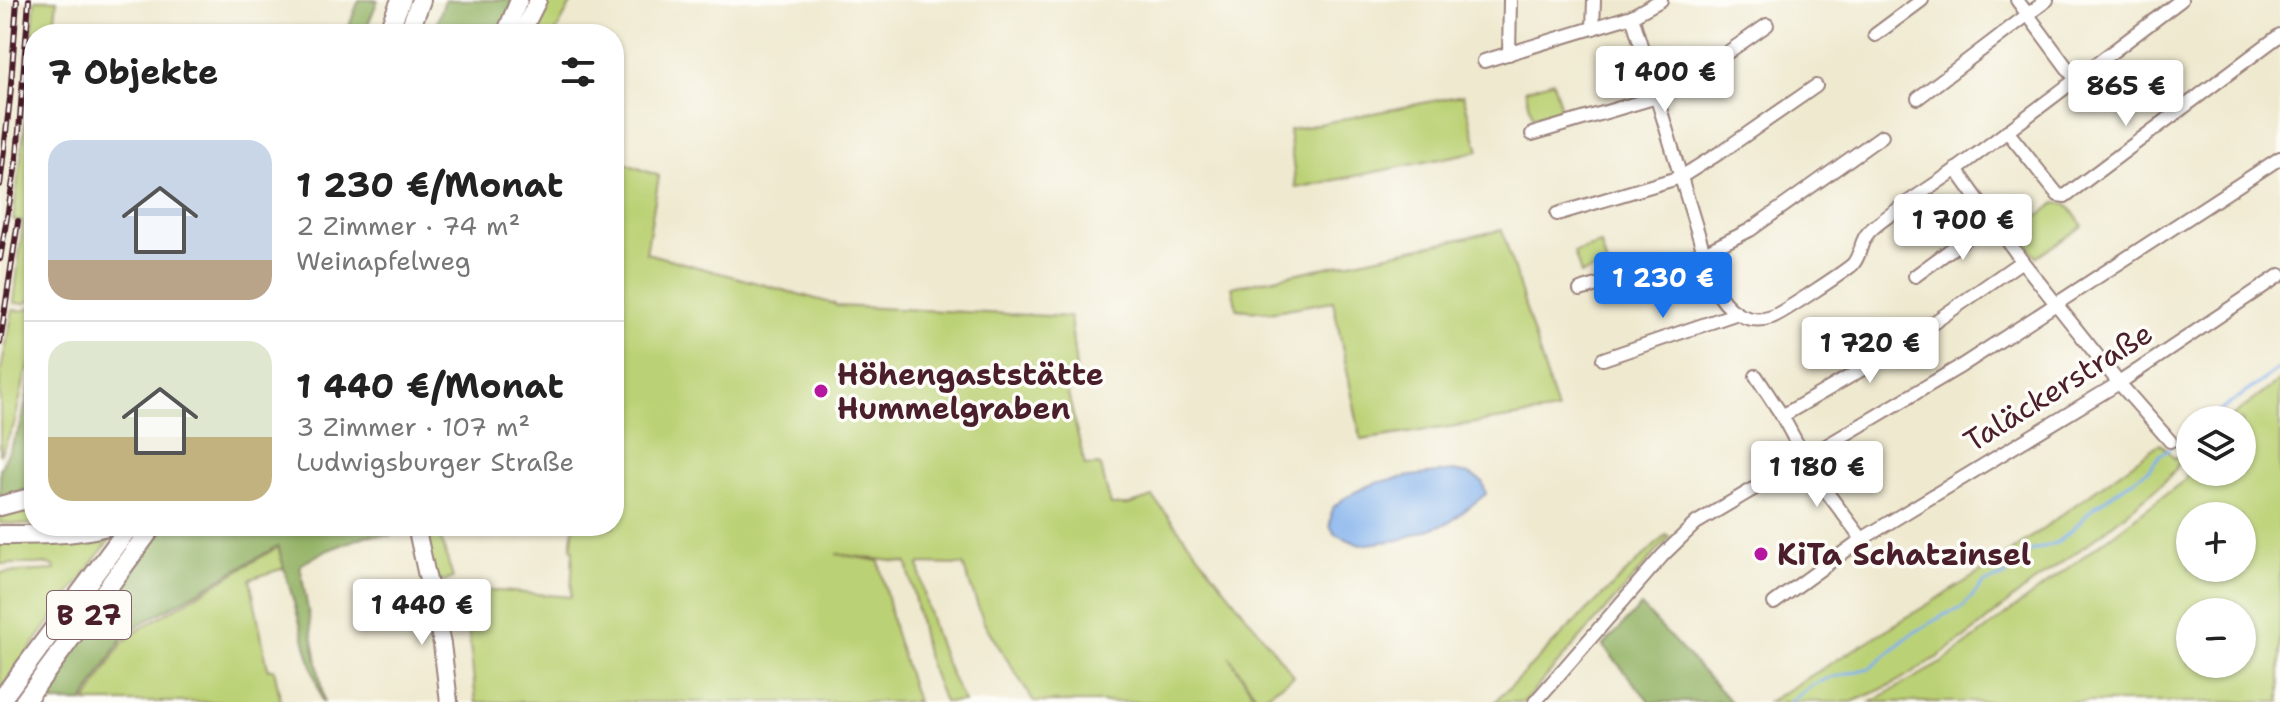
<!DOCTYPE html>
<html lang="de">
<meta charset="utf-8">
<style>
body{margin:0;font-family:"Shantell Sans",sans-serif;background:#f2f2f2;color:#222;height:100vh;display:flex;flex-direction:column;font-size:30px;white-space:nowrap}
*{box-sizing:border-box;margin:0}
p{font-size:26px;color:#767676}
.icon{flex:none;width:44px;height:44px;fill:none;stroke:currentColor;stroke-width:2;stroke-linecap:round;stroke-linejoin:round}
.map{position:relative;flex:1;overflow:hidden}
.drawer{position:absolute;left:24px;top:24px;width:600px;height:512px;display:flex;flex-direction:column;background:#fff;border-radius:32px;box-shadow:0 2px 6px #0004}
.drawer>*{flex:none}
.buttons{position:absolute;left:2176px;top:406px;display:grid;gap:16px}
.buttons a{display:grid;place-items:center;width:80px;height:80px;border-radius:50%;background:#fff;box-shadow:0 2px 6px #0004;font-size:40px}
.price{position:absolute;translate:-50% -68px;padding:0 18px;border-radius:8px;background:#fff;color:#222;font-size:26px;line-height:52px;filter:drop-shadow(0 2px 4px #0008)}
.price::after{content:'';position:absolute;left:50%;top:48px;width:24px;height:18px;margin-left:-12px;background:inherit;clip-path:polygon(0 0,100% 0,50% 100%)}
.price.current{background:#1a73e8;color:#fff}
ul{padding:0;list-style:none}
li{display:flex;align-items:center;gap:24px;height:200px;padding:0 24px}
li+li{border-top:2px solid #e0e0e0}
li span{display:grid;place-items:center;flex:none;width:224px;height:160px;border-radius:24px;color:#555}
li>.icon{margin-inline-start:auto}
span .icon{width:96px;height:96px;fill:#fffc;stroke-width:1}
li b{font-size:34px}
h2{display:flex;justify-content:space-between;align-items:center;height:96px;padding:0 24px;font-size:34px}
.map>svg:first-child{display:block}
.green{fill:#bbd174;stroke:#827850;stroke-width:2;fill-rule:evenodd}
.forest{fill:#94b366;stroke:#6f6948;stroke-width:2}
.water{fill:#81b1ec;stroke:#66688c;stroke-width:2}
.lines{fill:none;stroke-linecap:round;stroke-linejoin:round}
.stream{stroke:#81b1ec;stroke-width:3}
.minor-casing{stroke:#9c847d;stroke-width:16}
.major-casing{stroke:#9c847d;stroke-width:20}
.highway-casing{stroke:#9c847d;stroke-width:22}
.minor{stroke:#fff;stroke-width:12}
.major{stroke:#fff;stroke-width:16}
.highway{stroke:#fff;stroke-width:18}
.rail-casing{stroke:#4a1f2b;stroke-width:6}
.rail{stroke:#fdfcf7;stroke-width:3;stroke-dasharray:9;stroke-linecap:butt}
.poi-dot{fill:#b5179e;stroke:#fdfcf7;stroke-width:3}
.labels{text-anchor:middle;dominant-baseline:central;stroke-width:7;stroke-linejoin:round;paint-order:stroke}
.shield{fill:#fdfcf7;stroke:#806168;stroke-width:2}
.shield-label{font-size:28px;font-weight:bold;fill:#4a1f2b}
.poi-label{font-size:30px;font-weight:bold;fill:#4a1f2b;stroke:#fdfcf7;text-anchor:start}
.street-label{font-size:30px;fill:#4a1f2b;stroke:#fdfcf7}
</style>
<div class="map">
<svg width="2280" height="702" viewBox="0 0 2280 702">
<rect width="100%" height="100%" fill="#fdfcf7"/>
<filter id="ink" filterUnits="userSpaceOnUse"><feTurbulence type="fractalNoise" baseFrequency=".0125" numOctaves="2"/><feDisplacementMap in="SourceGraphic" scale="16" xChannelSelector="R" yChannelSelector="G"/><feConvolveMatrix kernelMatrix="1 2 1 2 8 2 1 2 1" color-interpolation-filters="sRGB"/></filter>
<filter id="wash" filterUnits="userSpaceOnUse"><feTurbulence type="fractalNoise" baseFrequency=".006" numOctaves="4" result="noise"/><feDisplacementMap in="SourceGraphic" scale="32" xChannelSelector="R" yChannelSelector="G"/><feGaussianBlur stdDeviation="1.8" result="paint"/><feColorMatrix in="noise" values="0 0 0 0 0 0 0 0 0 0 0 0 0 0 0 0 0 1.4 0 .05"/><feComposite in="paint" operator="in"/></filter>
<g filter="url(#wash)">
<rect width="100%" height="100%" fill="#efe9cf"/>
<g class="green">
<path d="M35 0H57L53 34H34V296C29 304 23 304 14 303L23 222 13 220 28 101Z"/>
<polygon points="548,0 573,0 555,34 532,34"/>
<polygon points="1553,81 1561,109 1533,117 1525,90"/>
<polygon points="1463,95 1479,151 1296,188 1289,130"/>
<path d="M614 159 659 176 646 253 835 304 836 306 1070 317 1077 377 1065 381 1085 466 1100 465 1111 505H1128L1153 497 1294 676 1259 700 1229 656 1258 702H1034L984 623 963 565 919 564C925 612 942 660 964 702H944L927 658 907 563 836 554 879 561 894 630 917 702H476L464 588 571 597 573 549 571 548 574 526H614Z"/>
<polygon points="2056,203 2067,204 2083,226 2037,257 2017,231"/>
<polygon points="1502,230 1557,411 1361,440 1333,301 1269,312 1237,309 1232,287"/>
<polygon points="1601,244 1607,266 1581,274 1574,252"/>
<path d="M34 305V354L25 376 14 425 0 455V375L13 310C22 311 27 311 34 305Z"/>
<path d="M2280 380V702H1871L1943 662 2186 479 2190 449V472H2242V420H2228ZM2190 516H2242V568H2190ZM2190 612H2242V664H2190Z"/>
<polygon points="2160,443 2174,458 2177,457 2180,460 2175,470 2164,482 2088,544 2022,591 1979,627 1938,657 1891,685 1852,702 1768,702 1994,564"/>
<polygon points="34,504 34,525 0,523 0,512"/>
<polygon points="422,526 437,526 453,578 444,582 434,579"/>
<polygon points="116,531 0,690 0,573 55,570 54,566 47,564 0,564 0,543 83,539"/>
<polygon points="1666,535 1670,537 1524,702 1495,702 1579,618"/>
<polygon points="278,547 284,568 250,579 268,669 274,669 281,702 86,702 122,643 143,627"/>
</g>
<g class="forest">
<polygon points="359,0 378,0 364,34 346,34"/>
<polygon points="445,0 513,0 500,34 433,34"/>
<polygon points="34,369 34,488 0,496 0,469 20,428"/>
<polygon points="165,526 382,526 390,536 368,535 323,552 300,565 324,702 322,702 278,546 141,624 121,640 83,702 38,702"/>
<polygon points="1641,606 1731,702 1650,702 1603,646"/>
</g>
<path class="water" d="M1453 471 1469 474 1482 481 1486 494 1450 522 1399 540 1360 545 1335 534 1330 526 1332 508C1369 476 1406 477 1453 471Z"/>
<g class="lines">
<g class="stream">
<polyline points="2207,420 2280,368"/>
<polyline points="1790,702 1814,684 1830,678 1870,668 1910,635 1944,615 1962,608 1984,583 2005,576 2013,564 2031,551 2056,543 2072,530 2094,507 2148,470 2160,455 2190,432"/>
</g>
</g>
</g>
<g filter="url(#ink)">
<g class="lines">
<g class="minor-casing">
<g id="minor">
<polyline points="2017,0 2076,80"/>
<path d="M1632 16 1714 286C1725 309 1746 326 1772 317 1782 313 1846 271 1853 264 1863 252 1858 240 1874 227 1905 202 1941 182 1973 157 2043 105 2112 52 2181 0"/>
<polyline points="1593,28 1594,0"/>
<polyline points="1875,35 1922,0"/>
<polyline points="1509,54 1510,0"/>
<polyline points="1484,61 1632,16 1661,0"/>
<polyline points="1918,98 2047,0"/>
<polyline points="2007,131 2058,195 2065,196 2280,35"/>
<polyline points="1532,134 1657,97 1691,78 1767,25"/>
<polyline points="1956,169 2022,261 2119,383 2170,441"/>
<polyline points="1557,214 1681,177 1724,150 1816,86"/>
<polyline points="1915,276 1991,220"/>
<polyline points="1580,290 1704,253 1750,230 1882,136"/>
<polyline points="1603,359 1735,314"/>
<polyline points="1756,376 1781,414 1814,475 1862,539"/>
<polyline points="1782,416 1890,353 2022,261"/>
<polyline points="1774,603 1862,539 2119,383 2280,275"/>
<polyline points="1535,702 1663,555 1696,523 1961,366 2280,158"/>
</g>
</g>
<g class="major-casing">
<g id="major">
<polyline points="505,34 519,0"/>
<polyline points="521,34 538,0"/>
<polyline points="416,526 442,644 449,702"/>
</g>
</g>
<g class="highway-casing">
<g id="highway">
<polyline points="387,34 401,0"/>
<polyline points="408,34 421,0"/>
<polyline points="0,506 34,497"/>
<path d="M0 535C36 535 72 535 107 526"/>
<polyline points="0,701 130,526"/>
<polyline points="24,702 153,526"/>
</g>
</g>
<use href="#minor" class="minor"/>
<use href="#major" class="major"/>
<use href="#highway" class="highway"/>
<g class="rail-casing">
<g id="rail">
<polyline points="0,185 10,98 17,0"/>
<polyline points="0,259 17,157 29,0"/>
<polyline points="0,343 18,221"/>
</g>
</g>
<use href="#rail" class="rail"/>
</g>
</g>
<g class="poi-dot">
<circle cx="821" cy="391" r="8"/>
<circle cx="1761" cy="554" r="8"/>
</g>
<g class="labels">
<rect class="shield" x="47" y="591" width="84" height="48" rx="6"/>
<g class="shield-label">
<text x="89" y="615">B 27</text>
</g>
<g class="poi-label">
<text x="837" y="374">Höhengaststätte<tspan x="837" dy="34">Hummelgraben</tspan></text>
<text x="1777" y="554">KiTa Schatzinsel</text>
</g>
<g class="street-label">
<text transform="translate(2058 387) rotate(-32)">Taläckerstraße</text>
</g>
</g>
</svg>
<div class="buttons">
<a><svg class="icon" aria-label="layers" viewBox="0 0 24 24"><path d="M12 4l9 5-9 5-9-5zM3 14l9 5 9-5"/></svg></a>
<a>+</a>
<a>−</a>
</div>
<b class="price" style="left:1665px;top:114px">1 400 €</b>
<b class="price" style="left:2126px;top:128px">865 €</b>
<b class="price" style="left:1963px;top:262px">1 700 €</b>
<b class="price current" style="left:1663px;top:320px">1 230 €</b>
<b class="price" style="left:1870px;top:385px">1 720 €</b>
<b class="price" style="left:1817px;top:509px">1 180 €</b>
<b class="price" style="left:422px;top:647px">1 440 €</b>
<section class="drawer">
<h2>7 Objekte<svg class="icon" aria-label="filters" viewBox="0 0 24 24"><path d="M4 7h16M4 17h16"/><circle cx="9" cy="7" r="2"/><circle cx="15" cy="17" r="2"/></svg></h2>
<ul>
<li><span style="background:linear-gradient(#c9d6e8 75%,#b9a48a 0)"><svg class="icon" aria-label="home" viewBox="0 0 24 24"><path d="M3 11l9-7 9 7M6 9v11h12V9"/></svg></span><div><b>1 230 €/Monat</b><p>2 Zimmer · 74 m²</p><p>Weinapfelweg</p></div></li>
<li><span style="background:linear-gradient(#dfe7d0 60%,#c2b280 0)"><svg class="icon" aria-label="home" viewBox="0 0 24 24"><path d="M3 11l9-7 9 7M6 9v11h12V9"/></svg></span><div><b>1 440 €/Monat</b><p>3 Zimmer · 107 m²</p><p>Ludwigsburger Straße</p></div></li>
</ul>
</section>
</div>
